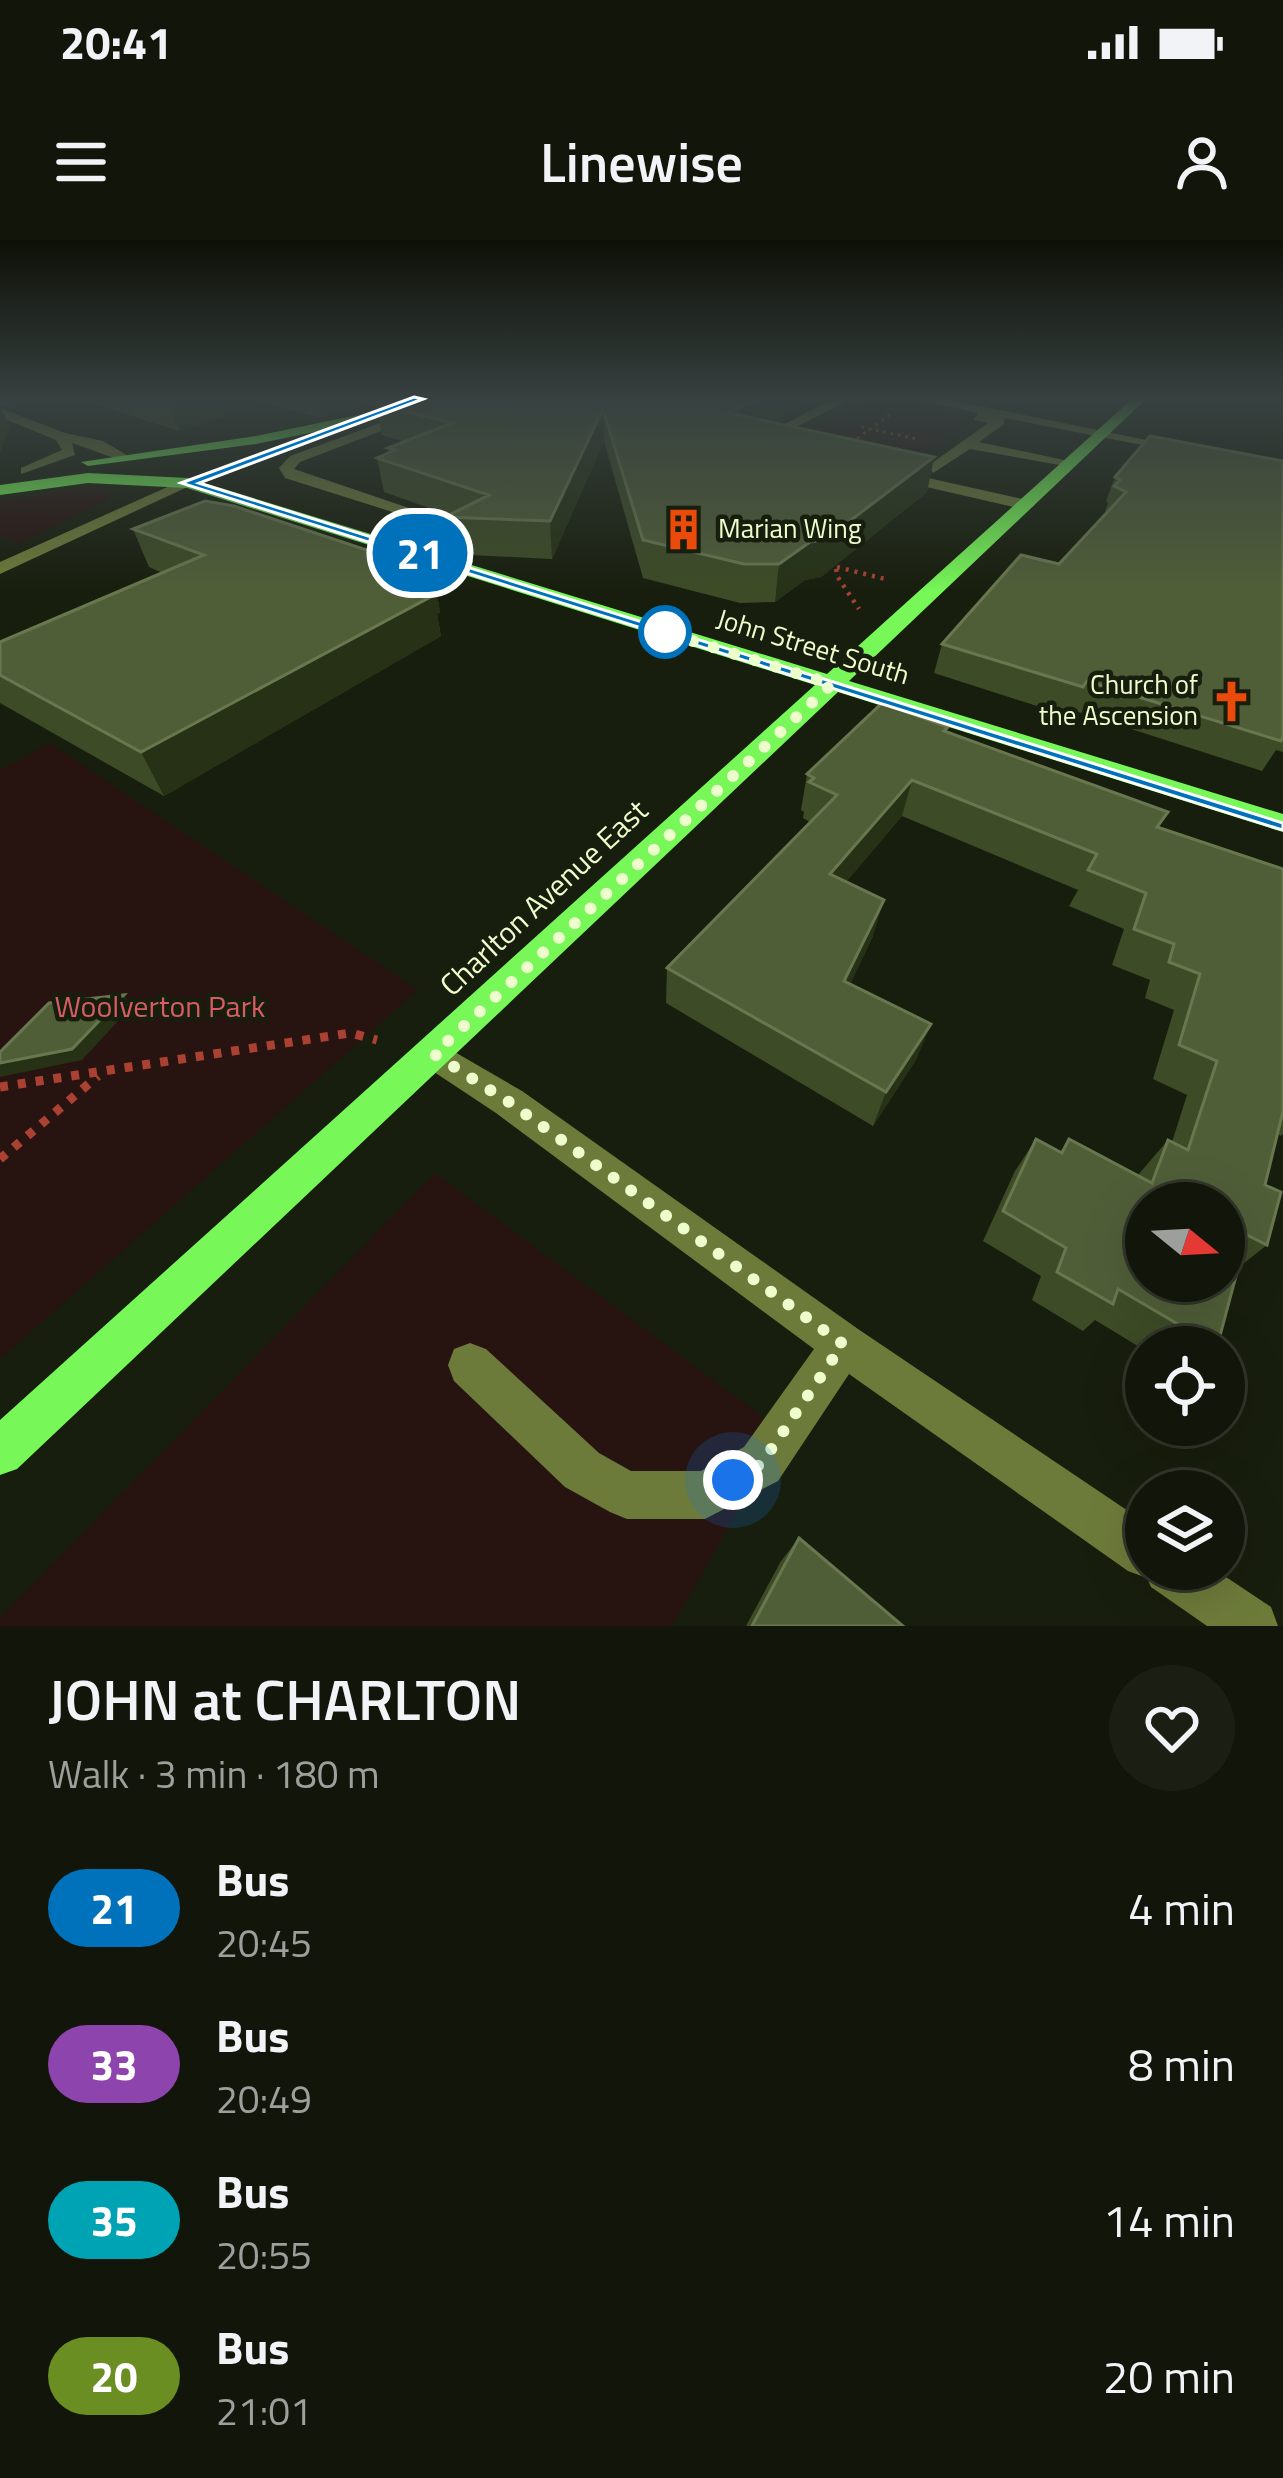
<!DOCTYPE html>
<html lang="en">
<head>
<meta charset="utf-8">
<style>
  :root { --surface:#12160a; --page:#1b1f13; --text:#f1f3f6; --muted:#9c9f9c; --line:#31352b }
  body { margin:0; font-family:"Titillium Web",sans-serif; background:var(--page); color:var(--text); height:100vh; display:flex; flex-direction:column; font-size:45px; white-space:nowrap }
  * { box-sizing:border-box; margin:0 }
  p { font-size:39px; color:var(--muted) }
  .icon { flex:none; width:66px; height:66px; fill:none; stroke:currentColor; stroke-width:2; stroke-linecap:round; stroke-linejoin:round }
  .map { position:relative; height:1386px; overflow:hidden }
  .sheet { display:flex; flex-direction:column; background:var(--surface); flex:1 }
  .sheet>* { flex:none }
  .badge { padding:0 24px; border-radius:39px; font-size:42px; line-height:78px }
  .needle { width:78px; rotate:108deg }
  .tools { position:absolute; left:1125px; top:942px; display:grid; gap:24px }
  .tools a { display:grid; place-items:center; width:120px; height:120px; border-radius:50%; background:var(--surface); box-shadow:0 12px 48px #0002,0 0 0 3px var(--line); font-size:60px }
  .you { position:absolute; width:60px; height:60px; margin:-30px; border:9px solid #fff; border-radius:50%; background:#1a73e8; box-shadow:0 0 0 18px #1a73e833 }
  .map>.badge { position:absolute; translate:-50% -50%; box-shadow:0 0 0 6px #fff }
  .round { display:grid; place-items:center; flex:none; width:126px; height:126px; border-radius:63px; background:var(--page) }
  .headline { display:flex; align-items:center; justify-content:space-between; height:204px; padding:0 48px }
  h1 { font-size:57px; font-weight:600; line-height:90px }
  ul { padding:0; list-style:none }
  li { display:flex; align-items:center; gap:36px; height:156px; padding:0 48px }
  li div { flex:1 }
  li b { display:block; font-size:45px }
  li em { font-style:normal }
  li .badge { min-width:132px; font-weight:700; text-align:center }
  .status { display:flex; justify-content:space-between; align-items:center; height:84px; padding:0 60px; background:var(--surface); direction:ltr }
  .status svg { height:33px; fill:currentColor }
  header { display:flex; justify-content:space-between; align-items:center; height:156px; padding:0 48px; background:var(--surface); font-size:54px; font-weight:600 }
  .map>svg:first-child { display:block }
  .green { fill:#271410 }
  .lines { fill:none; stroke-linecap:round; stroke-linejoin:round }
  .path-far2 { stroke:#aa4132; stroke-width:3; stroke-dasharray:3 4.5; stroke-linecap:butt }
  .path-far1 { stroke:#aa4132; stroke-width:4.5; stroke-dasharray:3 6; stroke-linecap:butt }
  .path { stroke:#aa4132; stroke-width:9; stroke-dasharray:8 10; stroke-linecap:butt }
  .minor { fill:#6d7b3a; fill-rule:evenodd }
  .major { fill:#77f858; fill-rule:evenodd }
  .wall { fill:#3d4b26 }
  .shaded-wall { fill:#263115 }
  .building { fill:#505e38; stroke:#69774f; stroke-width:3; fill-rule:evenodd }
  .line { fill:#0072bc; stroke:#fff; stroke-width:3 }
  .walk { stroke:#eefdcc; stroke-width:12; stroke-dasharray:0 21.6 }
  .stop-dot { fill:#fff; stroke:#0072bc; stroke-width:6 }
  .labels { text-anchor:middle; stroke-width:9; stroke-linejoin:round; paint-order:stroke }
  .far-poi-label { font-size:27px; fill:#eefdcc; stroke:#181e0d; text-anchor:start }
  .far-street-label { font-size:27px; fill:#eefdcc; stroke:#181e0d }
  .street-label { font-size:30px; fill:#eefdcc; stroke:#181e0d }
  .park-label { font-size:30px; fill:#d95c65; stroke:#181e0d }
</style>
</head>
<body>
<div class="status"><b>20:41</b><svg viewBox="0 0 49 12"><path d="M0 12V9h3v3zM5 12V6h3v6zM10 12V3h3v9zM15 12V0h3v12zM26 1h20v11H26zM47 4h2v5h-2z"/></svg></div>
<header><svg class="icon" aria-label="menu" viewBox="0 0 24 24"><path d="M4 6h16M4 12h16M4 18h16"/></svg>Linewise<svg class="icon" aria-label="person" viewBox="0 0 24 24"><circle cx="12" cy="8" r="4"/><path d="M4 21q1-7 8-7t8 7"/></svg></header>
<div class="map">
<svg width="1283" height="1386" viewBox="0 0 1283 1386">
  <rect width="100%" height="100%" fill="#181e0d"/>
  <!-- green -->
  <path class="green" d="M871 159 935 164 928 170 974 178 911 226 796 201Z
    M82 249H99L112 257 22 303 0 296V261Z
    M50 503 418 750 0 1119V530Z
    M435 933 783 1192 672 1386H0V1378Z"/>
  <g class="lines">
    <!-- path-far2 -->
    <path class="path-far2" d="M861 187 917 199
      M851 203 892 173"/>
    <!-- path-far1 -->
    <path class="path-far1" d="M835 320 837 336 859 369
      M837 327 885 339"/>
    <!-- path -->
    <path class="path" d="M0 847 350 793 377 800
      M0 919 98 836"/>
    <!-- minor -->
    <path class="minor" d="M446 159H465L300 222 294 229 462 286 416 314 401 310 440 287 285 238 279 228 290 216Z
      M834 159H851L773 199 777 209H767L757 198Z
      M918 159H946L1190 209 1183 213 1004 178V184L979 202 1078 223 1071 227 970 209 933 233 928 226 988 183 974 180 978 173Z
      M0 168 65 193 103 201 130 217 123 221 72 203 75 215 21 234V228L62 210 56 200 0 177Z
      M888 229 1027 260 1035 265 1027 270 883 237V231Z
      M183 240 196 243 0 334V322Z
      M434 800 522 851 858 1089 1146 1283V1329H1214L1271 1367 1278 1386H1207L1151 1347 1147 1338 1128 1331 849 1134 778 1241 705 1279H627L610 1272 565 1247 454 1141 448 1125 454 1109 470 1103 486 1109 599 1213 631 1231H701L744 1207 814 1109 496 873 422 824 417 814 422 804Z"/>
    <!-- major -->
    <path class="major" d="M1132 159H1146L849 441 1283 574V592L838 452 17 1229 0 1235V1180L815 445 187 248 88 243 0 255V245L88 233 188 238 827 434Z
      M372 172 377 179 256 204 88 226 81 222 256 196Z"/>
  </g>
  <!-- wall -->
  <path class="wall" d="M0 159H18L15 169 0 165Z
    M80 159H388L321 178 265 163 179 191Z
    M388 159H812L770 182 934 217 927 252 821 337 805 340 775 362 740 363 643 338 604 201 552 319 451 314 445 277 449 275 384 252 377 218 389 213 388 208 405 202 382 195 376 164Z
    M1283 221V512L1276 510 1262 531 1075 471 1071 477 934 433 942 404 1059 324 1107 273 1105 271 1108 263 1106 261 1115 237Z
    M133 289 433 332 440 372 437 374 441 396 164 556 0 463V402L163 333 149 327Z
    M948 487 947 492 1159 588 1283 629V894L1281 896 1277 894 1265 945 1267 1005 1239 1027 1217 1107H1146V1111L1095 1080 1083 1091 1032 1060 1041 1036 983 1001 1015 931 1036 899 1060 912 1069 899 1138 935 1168 900 1172 902 1187 855 1153 839 1174 770 1145 758 1150 740 1112 725 1124 689 1069 666 1078 650 902 576 846 642 873 696 850 744 917 818 873 886 666 763 667 728 810 582 803 578 804 572 801 570 807 534Z
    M799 1298 903 1386H746L781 1321Z"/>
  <!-- shaded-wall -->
  <path class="shaded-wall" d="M168 159H264L265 163 179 191Z
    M316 159H388L321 178Z
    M757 159H812L727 205 729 173Z
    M0 166 10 186 0 213Z
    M603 169 604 201 552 319 550 281Z
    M934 217 927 252 821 337 805 340 775 362 779 324Z
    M433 332 440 372 437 374 441 396 164 556 141 512 406 346Z
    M912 540 902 576 822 670 830 634Z
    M884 660 873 696 835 776 844 741Z
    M124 755 132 766 82 820 0 837V823Z
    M931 784 917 818 873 886 886 852Z"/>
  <!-- building -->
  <path class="building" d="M388 159H757L729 173 934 217 826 299 810 302 779 324H744L643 300 603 169 550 281 445 277 489 255 377 218 395 210 388 208 452 183 376 164Z
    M1150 196 1283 221V496L1281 501 1087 441 1083 447 942 404 1021 315 1059 324 1126 252 1114 246 1120 240 1115 237Z
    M205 261 234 266 433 332 406 346 434 355 141 512 0 435V402L204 315 133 289Z
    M882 463 948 487 944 491 1168 572 1157 587 1283 629V871L1265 945 1281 952 1267 1005 1247 995 1217 1107 1118 1049 1113 1064 1057 1032 1066 1008 1003 971 1036 899 1062 913 1069 899 1152 943 1168 900 1188 910 1217 821 1179 805 1200 734 1169 722 1174 704 1134 689 1146 653 1088 630 1097 614 912 540 830 634 884 660 844 741 931 784 886 852 667 728 837 555 809 542 814 538 807 534ZM1146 963H1224V1041H1146Z
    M124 755 72 809 0 823V812L49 763Z
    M799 1298 903 1386H752Z"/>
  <!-- sky -->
  <linearGradient id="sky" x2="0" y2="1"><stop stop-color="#0d1007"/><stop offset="0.45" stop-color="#374140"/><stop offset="1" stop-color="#374140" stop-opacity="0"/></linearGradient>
  <rect width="1283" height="353" fill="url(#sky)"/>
  <!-- line -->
  <path class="line" d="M414 157 423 159 199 243 1283 583V590L1276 588 181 243Z"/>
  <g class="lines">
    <!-- walk -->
    <path class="walk" d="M665 392 648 387 832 444 434 814 509 862 843 1104 761 1224 733 1240"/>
  </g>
  <!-- icons -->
  <defs>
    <symbol id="building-bare" viewBox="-9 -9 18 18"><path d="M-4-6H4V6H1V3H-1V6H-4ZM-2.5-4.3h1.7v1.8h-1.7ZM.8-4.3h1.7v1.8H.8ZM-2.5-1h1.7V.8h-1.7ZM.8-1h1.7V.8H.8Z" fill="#ea4a0a" stroke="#181e0d" stroke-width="2.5" paint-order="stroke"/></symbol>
    <symbol id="church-bare" viewBox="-9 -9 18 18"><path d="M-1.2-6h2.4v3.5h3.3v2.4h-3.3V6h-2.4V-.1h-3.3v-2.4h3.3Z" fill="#ea4a0a" stroke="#181e0d" stroke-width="2.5" paint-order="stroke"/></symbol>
  </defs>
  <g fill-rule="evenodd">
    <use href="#building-bare" x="654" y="260" width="59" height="59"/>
    <use href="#church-bare" x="1202" y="432" width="59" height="59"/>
  </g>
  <!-- markers -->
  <circle class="stop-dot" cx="665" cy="392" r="24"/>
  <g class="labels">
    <!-- far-poi labels -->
    <g class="far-poi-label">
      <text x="718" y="298">Marian Wing</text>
      <text x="1198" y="454" text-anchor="end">Church of<tspan x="1198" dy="31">the Ascension</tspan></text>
    </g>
    <!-- far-street labels -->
    <g class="far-street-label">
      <text transform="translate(813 407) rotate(17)" y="9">John Street South</text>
    </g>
    <!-- street labels -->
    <g class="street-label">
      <text transform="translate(544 658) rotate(-43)" y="10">Charlton Avenue East</text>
    </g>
    <!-- park labels -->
    <g class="park-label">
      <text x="160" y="777">Woolverton Park</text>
    </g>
  </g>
</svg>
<div class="tools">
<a><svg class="needle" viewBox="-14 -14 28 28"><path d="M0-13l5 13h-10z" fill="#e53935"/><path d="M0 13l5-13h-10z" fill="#9c9f9c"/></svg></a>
<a><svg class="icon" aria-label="locate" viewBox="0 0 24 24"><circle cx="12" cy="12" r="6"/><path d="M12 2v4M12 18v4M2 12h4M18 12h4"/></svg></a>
<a><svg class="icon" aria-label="layers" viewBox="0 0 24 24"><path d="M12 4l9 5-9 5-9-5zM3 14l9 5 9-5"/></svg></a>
</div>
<div class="you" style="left:733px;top:1240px"></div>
<b class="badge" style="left:420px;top:313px;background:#0072bc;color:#fff">21</b>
</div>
<section class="sheet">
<div class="headline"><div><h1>JOHN at CHARLTON</h1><p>Walk · 3 min · 180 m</p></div><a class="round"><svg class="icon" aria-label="heart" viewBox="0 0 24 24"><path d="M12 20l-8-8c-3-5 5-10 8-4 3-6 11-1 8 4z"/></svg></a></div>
<ul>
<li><span class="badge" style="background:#0072bc;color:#fff">21</span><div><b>Bus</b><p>20:45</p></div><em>4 min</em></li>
<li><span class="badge" style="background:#8e44ad;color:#fff">33</span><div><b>Bus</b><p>20:49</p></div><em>8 min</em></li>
<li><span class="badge" style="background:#00a3b4;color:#fff">35</span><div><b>Bus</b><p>20:55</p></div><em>14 min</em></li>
<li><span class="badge" style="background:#6b8e23;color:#fff">20</span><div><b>Bus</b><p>21:01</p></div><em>20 min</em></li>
</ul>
</section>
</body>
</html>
